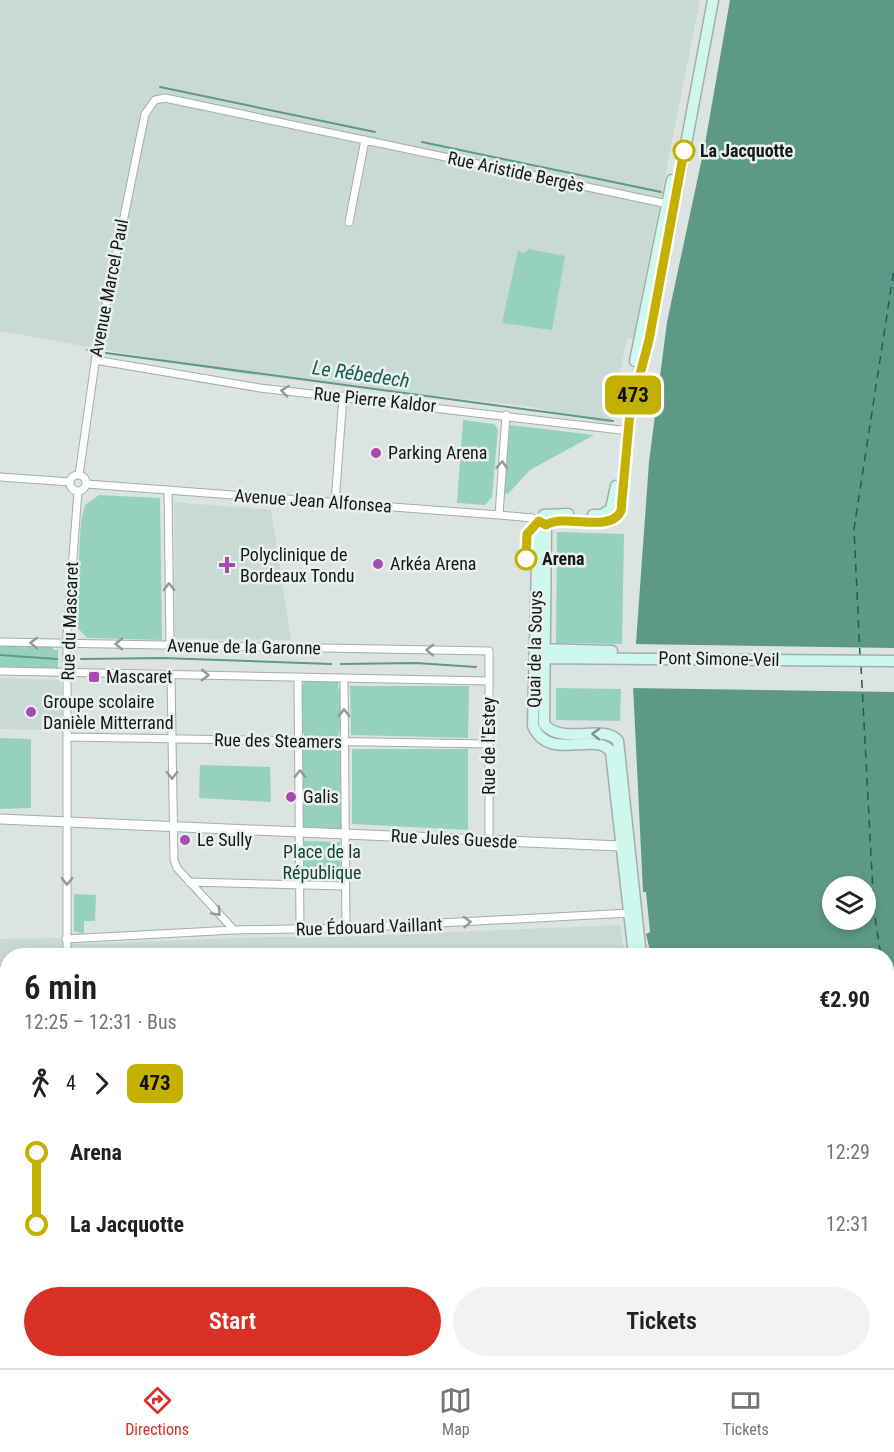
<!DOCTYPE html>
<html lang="en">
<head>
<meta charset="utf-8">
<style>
  :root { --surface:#fff; --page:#f2f2f2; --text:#202124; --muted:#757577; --line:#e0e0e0; --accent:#d93025 }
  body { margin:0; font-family:"Roboto Condensed",sans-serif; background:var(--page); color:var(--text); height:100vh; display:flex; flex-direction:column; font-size:22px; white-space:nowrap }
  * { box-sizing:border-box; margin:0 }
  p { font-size:20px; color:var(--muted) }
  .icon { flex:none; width:33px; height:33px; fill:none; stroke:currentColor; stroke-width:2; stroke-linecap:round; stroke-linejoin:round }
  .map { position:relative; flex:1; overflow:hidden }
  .panel { position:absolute; left:0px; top:948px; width:894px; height:420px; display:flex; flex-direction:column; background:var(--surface); border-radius:24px 24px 0 0; box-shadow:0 3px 9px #0003 }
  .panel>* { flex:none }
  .badge { padding:0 12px; border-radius:9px; font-size:21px; line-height:39px }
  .tools { position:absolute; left:822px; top:876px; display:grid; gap:12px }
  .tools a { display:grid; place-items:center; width:54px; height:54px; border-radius:50%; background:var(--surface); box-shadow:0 3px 9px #0003; font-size:30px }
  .map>.badge { position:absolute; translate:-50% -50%; box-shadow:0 0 0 3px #fff }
  .legs { display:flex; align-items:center; gap:9px; height:66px; padding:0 24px; font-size:20px }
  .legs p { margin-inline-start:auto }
  .headline { display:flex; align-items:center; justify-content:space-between; height:102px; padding:0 24px }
  h1 { font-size:33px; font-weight:600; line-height:45px }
  .button { display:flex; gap:12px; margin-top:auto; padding:12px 24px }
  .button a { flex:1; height:69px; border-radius:36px; background:var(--accent); color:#fff; font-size:24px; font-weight:600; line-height:69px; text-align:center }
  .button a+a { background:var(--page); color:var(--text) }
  ul { padding:0 24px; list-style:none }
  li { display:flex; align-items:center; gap:21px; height:72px; font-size:22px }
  li i { display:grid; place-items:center; width:9px; height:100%; margin:0 8px; background:currentColor }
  li i::after { content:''; width:15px; height:15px; margin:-8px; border:4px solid; border-radius:50%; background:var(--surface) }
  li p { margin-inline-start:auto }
  li:first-child i { background:linear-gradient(#0000 50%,currentColor 0) }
  li:last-child i { background:linear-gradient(currentColor 50%,#0000 0) }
  .tabs { display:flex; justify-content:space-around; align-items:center; height:84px; border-top:2px solid var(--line); background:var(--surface); font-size:16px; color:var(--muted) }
  .tabs a { display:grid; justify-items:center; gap:3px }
  .tabs .selected { color:var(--accent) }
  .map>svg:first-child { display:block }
  .built { fill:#c9d9d3 }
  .green { fill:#96d1bf }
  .water { fill:#5e9987; fill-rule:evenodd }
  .pier { fill:#dce4e1 }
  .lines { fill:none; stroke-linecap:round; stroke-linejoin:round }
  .stream { stroke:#5e9987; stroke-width:2 }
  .ferry { stroke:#156250; stroke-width:1.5; stroke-dasharray:8 6; stroke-linecap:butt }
  .minor-casing { stroke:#a5adaa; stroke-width:9 }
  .tertiary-casing { stroke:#a5adaa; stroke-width:11 }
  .secondary-casing { stroke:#a5adaa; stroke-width:13 }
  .minor { stroke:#fff; stroke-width:7 }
  .tertiary { stroke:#fff; stroke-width:9 }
  .secondary { stroke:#cef8ee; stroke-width:10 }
  .oneway { stroke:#969797 }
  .oneway2 { stroke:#7b938d }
  .line-1-casing { stroke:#fff; stroke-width:14 }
  .line-1 { stroke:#c4b000; stroke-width:9 }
  .stop-1-dot { fill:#fff; stroke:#c4b000; stroke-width:3 }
  .poi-dot { fill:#a84ab4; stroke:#e9f1ee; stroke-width:2 }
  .labels { text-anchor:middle; stroke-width:5; stroke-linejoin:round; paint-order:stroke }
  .stop-label { font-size:18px; font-weight:bold; fill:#151817; stroke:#e9f1ee; text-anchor:start }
  .street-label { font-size:18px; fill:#151817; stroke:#e9f1ee }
  .poi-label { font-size:18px; fill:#151817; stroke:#e9f1ee; text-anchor:start }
  .park-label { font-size:18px; fill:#114538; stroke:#e9f1ee }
  .water-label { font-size:20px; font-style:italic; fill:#156250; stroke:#e9f1ee }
</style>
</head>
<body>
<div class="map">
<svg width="894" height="1368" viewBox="0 0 894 1368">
  <rect width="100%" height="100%" fill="#dce4e1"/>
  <!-- built -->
  <path class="built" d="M0 0H700L633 338H627L610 424 526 406 235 373 0 331Z
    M174 502 271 510 291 640 175 638Z
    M0 678 61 680 62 730 0 729Z
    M620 925 625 955 8 956 7 1100 0 1099V939L61 938 74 944 266 937H342Z
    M428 1360H713L715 1368H404Z"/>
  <!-- green -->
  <path class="green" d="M529 249 565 256 552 330 502 323 518 250 523 253Z
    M463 420 494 424 498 429 492 497 485 505 457 503Z
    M510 425 594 435 530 470 508 494 504 493Z
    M99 495 160 498 162 640 87 638 75 625 81 521 85 505Z
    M557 532 624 534 622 644 556 643Z
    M0 645H53V650H58V670L0 669Z
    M304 679 338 681V689L342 688 343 731H339V739L304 738V733H301L300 686 303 685Z
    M350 686H469L468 738 351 735Z
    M556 688 621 689 620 721 556 720Z
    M0 738 31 739V808L0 809Z
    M305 744 342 746 343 830 303 829 301 748Z
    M352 749H468V830L352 824Z
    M200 765 270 767 271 802 199 798Z
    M304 841 340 842 341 883 304 882Z
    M74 894 96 895 95 921H84V934L74 931Z
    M0 1107H7V1168H0Z"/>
  <!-- water -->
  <path class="water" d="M730 0H894V1368H743L741 1361 886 1360V956L651 955 646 934 650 932 646 892H643L633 685 649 462 667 322 705 144ZM832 886H866V920H832Z"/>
  <!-- pier -->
  <path class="pier" d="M632 644 894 648V692L630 688Z"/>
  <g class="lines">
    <!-- stream -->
    <path class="stream" d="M160 87 375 132
      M422 142 661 192
      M87 350H89
      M106 353 613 421
      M0 655 57 659
      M81 659 162 658 331 664
      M341 664 416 663 476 667"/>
    <!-- ferry -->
    <path class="ferry" d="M860 656 854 529 894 269
      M861 666 874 911 881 956
      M886 985 894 1029"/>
    <defs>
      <path id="minor" d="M349 222 365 140
        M95 360 260 388 621 430
        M70 483a8 8 0 1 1 16 0a8 8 0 1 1-16 0Z
        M79 475 97 349 145 114 155 100 165 98 668 204
        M0 477 70 482
        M87 484 499 515 532 518 544 523
        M168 490 170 645
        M335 503 343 396
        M499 515 506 415
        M0 642 489 651V841
        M0 671 488 681
        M171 675 174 860 177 868 234 930 346 928 630 913
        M298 677 300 930
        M344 678 346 928
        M68 737 489 744
        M189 882 345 886
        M66 939 234 930
        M67 956V635L78 491
        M573 956 611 953V956
        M0 970 8 969
        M0 1228 8 1232
        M0 1319 8 1308
        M124 1360 133 1368
        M266 1368 274 1360
        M420 1368 444 1360"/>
      <path id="tertiary" d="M0 819 620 846
        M0 1191 8 1196
        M234 1360 241 1368"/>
      <path id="secondary" d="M635 361 672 180
        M568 514 544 515 538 525 533 726C549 763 596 730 611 752L634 956
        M593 515H602L611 509 616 486
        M537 649 612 651
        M537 658 894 661
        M641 956 618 741C605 723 562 746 544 724L546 525C565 513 610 534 621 511L630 412 649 341 713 0
        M723 1360 725 1368
        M731 1360 733 1368"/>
    </defs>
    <!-- minor casing -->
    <use href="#minor" class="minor-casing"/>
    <!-- tertiary casing -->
    <use href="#tertiary" class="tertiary-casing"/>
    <!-- secondary casing -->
    <use href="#secondary" class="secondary-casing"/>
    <!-- minor -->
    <use href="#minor" class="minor"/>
    <!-- tertiary -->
    <use href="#tertiary" class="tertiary"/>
    <!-- secondary -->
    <use href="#secondary" class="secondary"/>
  </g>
  <!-- one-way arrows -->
  <defs><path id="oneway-chevron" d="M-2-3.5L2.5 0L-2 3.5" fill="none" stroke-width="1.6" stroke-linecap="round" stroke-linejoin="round" transform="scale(1.5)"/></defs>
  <g class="oneway">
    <use href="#oneway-chevron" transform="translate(285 391) rotate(-174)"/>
    <use href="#oneway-chevron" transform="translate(502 465) rotate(-86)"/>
    <use href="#oneway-chevron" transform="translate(169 587) rotate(-91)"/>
    <use href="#oneway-chevron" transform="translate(34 643) rotate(-179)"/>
    <use href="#oneway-chevron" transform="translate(119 644) rotate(-179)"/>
    <use href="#oneway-chevron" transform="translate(430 650) rotate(-179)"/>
    <use href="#oneway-chevron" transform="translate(205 675) rotate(1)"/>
    <use href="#oneway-chevron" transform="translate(344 713) rotate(-91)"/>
    <use href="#oneway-chevron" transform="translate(300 774) rotate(-91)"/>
    <use href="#oneway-chevron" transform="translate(172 775) rotate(90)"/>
    <use href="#oneway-chevron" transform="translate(67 881) rotate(91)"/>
    <use href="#oneway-chevron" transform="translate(217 912) rotate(47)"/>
    <use href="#oneway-chevron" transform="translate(467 922) rotate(-3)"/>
  </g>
  <use class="oneway2" href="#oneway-chevron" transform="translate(596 734) rotate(-179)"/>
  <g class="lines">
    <defs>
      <path id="line-1" d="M526 559 527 534 539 521 546 525C565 513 610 534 621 511L630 412 649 340 684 151"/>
    </defs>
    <!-- line-1 casing -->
    <use href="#line-1" class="line-1-casing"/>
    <!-- line-1 -->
    <use href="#line-1" class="line-1"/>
  </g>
  <!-- markers -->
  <g class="stop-1-dot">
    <circle cx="684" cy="151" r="10"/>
    <circle cx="526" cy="559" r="10"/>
  </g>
  <g class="poi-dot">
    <circle cx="376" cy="453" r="6"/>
    <circle cx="378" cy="564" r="6"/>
    <path d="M224 556h6v6h6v6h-6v6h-6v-6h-6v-6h6z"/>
    <rect x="88" y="671" width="12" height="12" rx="3"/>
    <circle cx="31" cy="712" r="6"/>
    <circle cx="291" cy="797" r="6"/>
    <circle cx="185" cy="840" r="6"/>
  </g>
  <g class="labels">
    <!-- stop labels -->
    <g class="stop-label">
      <text x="700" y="157">La Jacquotte</text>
      <text x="542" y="565">Arena</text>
    </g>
    <!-- street labels -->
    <g class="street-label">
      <text transform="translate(516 172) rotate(12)" y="6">Rue Aristide Bergès</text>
      <text transform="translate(109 288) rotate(-79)" y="6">Avenue Marcel Paul</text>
      <text transform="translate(375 400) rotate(6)" y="6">Rue Pierre Kaldor</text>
      <text transform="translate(313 501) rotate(4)" y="6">Avenue Jean Alfonsea</text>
      <text transform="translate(70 621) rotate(-88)" y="6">Rue du Mascaret</text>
      <text transform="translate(244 647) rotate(1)" y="6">Avenue de la Garonne</text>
      <text transform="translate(535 649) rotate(-89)" y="6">Quai de la Souys</text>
      <text transform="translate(719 659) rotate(1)" y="6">Pont Simone-Veil</text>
      <text transform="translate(278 741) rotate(1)" y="6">Rue des Steamers</text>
      <text transform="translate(489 746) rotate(-90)" y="6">Rue de l'Estey</text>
      <text transform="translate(454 839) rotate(3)" y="6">Rue Jules Guesde</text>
      <text transform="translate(369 927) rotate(-2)" y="6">Rue Édouard Vaillant</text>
    </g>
    <!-- poi labels -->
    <g class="poi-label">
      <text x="388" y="459">Parking Arena</text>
      <text x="240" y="561">Polyclinique de<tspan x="240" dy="21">Bordeaux Tondu</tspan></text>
      <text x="390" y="570">Arkéa Arena</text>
      <text x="106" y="683">Mascaret</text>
      <text x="43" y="708">Groupe scolaire<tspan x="43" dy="21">Danièle Mitterrand</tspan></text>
      <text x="303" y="803">Galis</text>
      <text x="197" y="846">Le Sully</text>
    </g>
    <!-- park labels -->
    <g class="park-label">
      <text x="322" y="858">Place de la<tspan x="322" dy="21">République</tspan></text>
    </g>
    <!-- water labels -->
    <g class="water-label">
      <text transform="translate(361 374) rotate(8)" y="7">Le Rébedech</text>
    </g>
  </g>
</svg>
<div class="tools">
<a><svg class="icon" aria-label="layers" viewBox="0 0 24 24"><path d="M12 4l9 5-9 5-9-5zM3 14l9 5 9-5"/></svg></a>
</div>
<b class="badge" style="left:633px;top:395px;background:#c4b000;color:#111">473</b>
<section class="panel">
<div class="headline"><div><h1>6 min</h1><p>12:25 – 12:31 · Bus</p></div><b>€2.90</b></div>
<div class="legs"><svg class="icon" aria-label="walk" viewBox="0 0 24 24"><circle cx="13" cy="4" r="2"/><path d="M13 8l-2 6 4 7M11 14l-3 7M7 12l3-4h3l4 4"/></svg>4<svg class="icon" aria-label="forward" viewBox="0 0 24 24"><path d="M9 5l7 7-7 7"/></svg><b class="badge" style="background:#c4b000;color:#111">473</b></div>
<ul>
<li><i style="color:#c4b000"></i><b>Arena</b><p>12:29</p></li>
<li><i style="color:#c4b000"></i><b>La Jacquotte</b><p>12:31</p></li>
</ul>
<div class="button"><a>Start</a><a>Tickets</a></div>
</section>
</div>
<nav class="tabs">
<a class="selected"><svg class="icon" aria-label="directions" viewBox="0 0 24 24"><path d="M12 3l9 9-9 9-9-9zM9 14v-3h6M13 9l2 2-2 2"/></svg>Directions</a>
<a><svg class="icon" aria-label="map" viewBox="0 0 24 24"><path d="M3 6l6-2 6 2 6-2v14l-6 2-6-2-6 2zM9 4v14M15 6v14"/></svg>Map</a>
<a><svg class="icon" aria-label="tickets" viewBox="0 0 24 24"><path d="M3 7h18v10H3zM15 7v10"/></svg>Tickets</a>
</nav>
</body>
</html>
